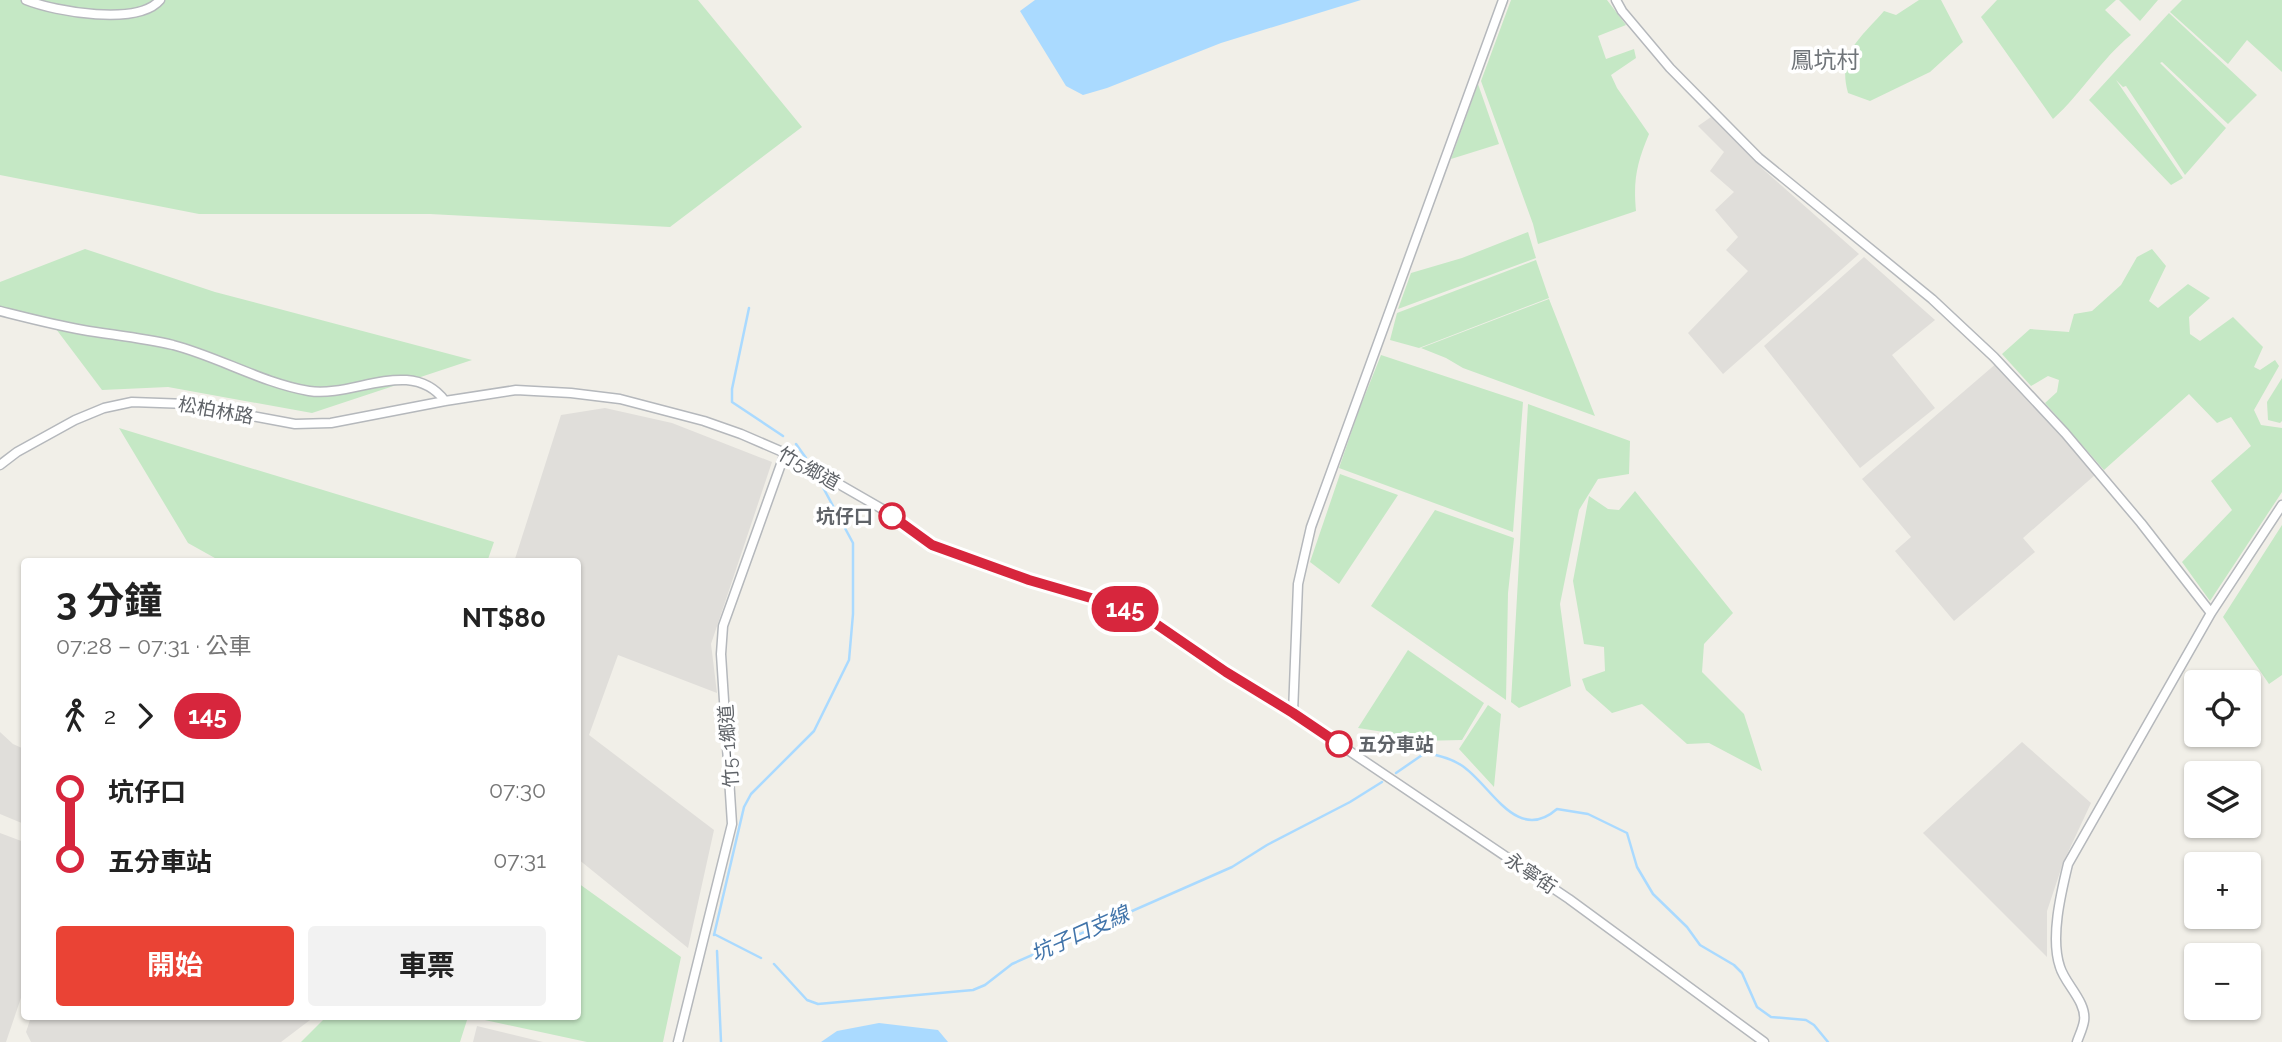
<!DOCTYPE html>
<html lang="zh-TW">
<head>
<meta charset="utf-8">
<style>
  :root { --surface:#fff; --page:#f2f2f2; --text:#222; --muted:#767676; --accent:#ea4335 }
  body { margin:0; font-family:Raleway,"Noto Sans TC",sans-serif; background:var(--page); color:var(--text); height:100vh; display:flex; flex-direction:column; font-size:26px; white-space:nowrap }
  * { box-sizing:border-box; margin:0 }
  p { font-size:23px; color:var(--muted) }
  .icon { flex:none; width:38px; height:38px; fill:none; stroke:currentColor; stroke-width:2; stroke-linecap:round; stroke-linejoin:round }
  .map { position:relative; flex:1; overflow:hidden }
  .details { position:absolute; left:21px; top:558px; width:560px; height:462px; display:flex; flex-direction:column; background:var(--surface); border-radius:7px; box-shadow:0 2px 5px #0004 }
  .details>* { flex:none }
  .badge { padding:0 14px; border-radius:23px; font-size:24px; line-height:46px }
  .buttons { position:absolute; left:2184px; top:670px; display:grid; gap:14px }
  .buttons a { display:grid; place-items:center; width:77px; height:77px; border-radius:7px; background:var(--surface); box-shadow:0 2px 5px #0004; font-size:35px }
  .map>.badge { position:absolute; translate:-50% -50%; box-shadow:0 0 0 4px #fff }
  .legs { display:flex; align-items:center; gap:10px; height:77px; padding:0 35px; font-size:23px }
  .legs p { margin-inline-start:auto }
  .overview { display:flex; align-items:center; justify-content:space-between; height:119px; padding:0 35px }
  h1 { font-size:38px; font-weight:700; line-height:52px }
  .primary-button { display:flex; gap:14px; margin-top:auto; padding:14px 35px }
  .primary-button a { flex:1; height:80px; border-radius:7px; background:var(--accent); color:#fff; font-size:28px; font-weight:700; line-height:80px; text-align:center }
  .primary-button a+a { background:var(--page); color:var(--text) }
  ul { padding:0 35px; list-style:none }
  li { display:flex; align-items:center; gap:24px; height:70px; font-size:26px }
  li i { display:grid; place-items:center; width:10px; height:100%; margin:0 9px; background:currentColor }
  li i::after { content:''; width:18px; height:18px; margin:-9px; border:5px solid; border-radius:50%; background:var(--surface) }
  li p { margin-inline-start:auto }
  li:first-child i { background:linear-gradient(#0000 50%,currentColor 0) }
  li:last-child i { background:linear-gradient(currentColor 50%,#0000 0) }
  .map>svg:first-child { display:block }
  .industrial { fill:#e0deda }
  .green { fill:#c5e8c5 }
  .water { fill:#aadaff }
  .lines { fill:none; stroke-linecap:round; stroke-linejoin:round }
  .stream { stroke:#aadaff; stroke-width:2.5 }
  .minor-casing { stroke:#b5b8bc; stroke-width:11 }
  .minor { stroke:#fff; stroke-width:8 }
  .line-1-casing { stroke:#fff; stroke-width:16 }
  .line-1 { stroke:#d7263d; stroke-width:10 }
  .stop-1-dot { fill:#fff; stroke:#d7263d; stroke-width:3.5 }
  .labels { text-anchor:middle; stroke-width:7; stroke-linejoin:round; paint-order:stroke }
  .street-label { font-size:19px; fill:#5f6368; stroke:#fff }
  .stop-label { font-size:19px; font-weight:bold; fill:#5f6368; stroke:#fff; text-anchor:end }
  .water-label { font-size:21px; font-style:italic; fill:#4174aa; stroke:#fff }
  .quarter-label { font-size:23px; fill:#70757a; stroke:#fff }
</style>
</head>
<body>
<div class="map">
<svg width="2282" height="1042" viewBox="0 0 2282 1042">
  <rect width="100%" height="100%" fill="#f1efe8"/>
  <!-- industrial -->
  <path class="industrial" d="M1711 117 1765 171 1859 254 1723 374 1688 333 1748 271 1726 250 1738 237 1715 210 1734 192 1710 171 1724 152 1698 126Z
    M1864 257 1935 320 1892 355 1935 408 1860 468 1764 346Z
    M1998 362 2095 475 2023 538 2035 552 1954 621 1895 551 1911 537 1862 479Z
    M605 408 672 423 772 462 711 644 717 693 618 655 589 735 714 830 688 948 578 859V562H514L561 415Z
    M0 732 13 744 24 749V824L0 814Z
    M2022 742 2091 803 2063 863 2047 911V957L1923 833Z
    M0 833 24 842V989L6 1042H0Z
    M31 1017H314L281 1042H31L26 1032Z
    M477 1026 543 1042H473Z"/>
  <!-- green -->
  <path class="green" d="M0 0H698L802 127 670 227 430 214H199L0 175Z
    M1511 0H1607L1626 25 1598 36 1606 59 1634 49 1636 58 1611 75 1617 88 1649 134C1637 163 1633 179 1636 211L1538 244 1533 224 1481 81Z
    M1919 0H1941L1963 42 1930 72 1870 101 1848 93C1837 53 1860 39 1884 11L1896 15Z
    M1997 0H2116L2105 10 2131 35C2101 59 2082 93 2053 119L1981 17Z
    M2119 0H2158L2140 21Z
    M2182 0H2282V72L2247 40 2228 64 2170 12Z
    M2169 13 2257 95 2228 124 2162 62 2160 63 2226 128 2185 175 2126 86 2123 87 2116 80 2183 178 2171 185 2089 100Z
    M1478 84 1499 144 1451 159Z
    M1528 232 1536 258 1398 309 1411 273 1462 258Z
    M85 249 215 292 472 360 312 413 168 387 102 390 50 321 0 308V282Z
    M2152 249 2166 266 2149 301 2158 308 2188 284 2210 298 2189 317 2190 334 2200 341 2233 317 2263 347 2254 367 2260 370 2275 360 2279 366 2254 410 2261 425 2282 428V492L2210 601 2182 562 2232 510 2211 481 2251 446 2231 417 2217 423 2189 394 2104 470 2045 403 2057 392 2059 380 2048 376 2031 386 2002 354 2030 329 2069 332 2074 314 2092 311 2121 285 2137 257Z
    M1536 260 1549 298 1419 348 1390 340 1397 313Z
    M1549 299 1595 416 1463 368 1446 358 1421 348Z
    M1381 355 1523 402 1513 532 1339 468 1359 410Z
    M2282 378V421L2280 423 2268 420 2267 402Z
    M1528 404 1630 441 1629 474 1598 479 1579 510 1560 604 1571 686 1519 708 1511 702Z
    M119 428 494 542 487 562H222L188 543Z
    M1340 474 1398 495 1339 584 1310 562Z
    M1635 491 1733 613 1704 644 1702 672 1744 714 1762 771 1709 743 1687 744 1642 704 1612 713 1586 690 1582 679 1605 671 1604 647 1584 644 1573 581 1589 496 1608 509 1619 510Z
    M1435 510 1514 538 1508 593 1506 700 1371 606Z
    M2282 525V675L2269 684 2223 617Z
    M1408 650 1484 703 1462 740 1419 741 1403 735 1358 728Z
    M1488 705 1501 714 1494 787 1459 749Z
    M578 883 681 957 663 1042H587L471 1017H578Z
    M326 1017H468L460 1042H301Z"/>
  <!-- water -->
  <path class="water" d="M1035 0H1361L1221 43 1107 88 1083 95 1066 86 1020 11Z
    M879 1023 938 1030 948 1042H821L837 1031Z"/>
  <g class="lines">
    <!-- stream -->
    <path class="stream" d="M749 308 732 389V402L783 436
      M796 444 806 458
      M1396 773 1425 753C1438 755 1450 758 1461 765 1490 783 1516 845 1557 809L1588 814 1627 833 1637 867 1653 894 1687 927 1700 945 1734 965 1742 973 1757 1007 1771 1017 1806 1020 1814 1025 1828 1042
      M714 934 761 958
      M714 935 744 807 751 794 814 731 849 660 853 614V543L819 480
      M717 951 721 1042
      M774 964 807 1000 818 1004 973 990 985 985 1012 964 1232 867 1267 845 1350 802 1382 782"/>
    <defs>
      <path id="minor" d="M26 0C56 12 138 26 160 0
        M1616 0 1622 11 1670 68 1759 158 1932 299 1994 357 2065 433 2141 523 2211 613
        M0 311C28 318 55 325 83 330 113 335 143 338 173 345 219 357 262 383 309 391 354 398 411 356 445 401
        M0 465 17 452 75 420 104 408 132 402 188 404 295 424 331 423 445 401 516 390 571 393 620 399 704 421 741 434 785 453 884 510 932 545 1029 580 1116 605 1143 615 1226 672 1293 713 1569 899 1764 1042
        M1293 713 1298 584 1311 527 1503 0
        M678 1042 732 824 721 654 723 626 785 453
        M2077 1042C2079 1036 2083 1028 2084 1021 2087 1002 2065 984 2060 967 2050 938 2061 893 2068 864L2211 613 2282 505"/>
    </defs>
    <!-- minor casing -->
    <use href="#minor" class="minor-casing"/>
    <!-- minor -->
    <use href="#minor" class="minor"/>
  </g>
  <g class="lines">
    <defs>
      <path id="line-1" d="M892 516 932 545 1029 580 1115 605 1143 615 1226 672 1293 713 1339 744"/>
    </defs>
    <!-- line-1 casing -->
    <use href="#line-1" class="line-1-casing"/>
    <!-- line-1 -->
    <use href="#line-1" class="line-1"/>
  </g>
  <!-- markers -->
  <g class="stop-1-dot">
    <circle cx="892" cy="516" r="12"/>
    <circle cx="1339" cy="744" r="12"/>
  </g>
  <g class="labels">
    <!-- street labels -->
    <g class="street-label">
      <text transform="translate(216 410) rotate(10)" y="7">松柏林路</text>
      <text transform="translate(809 468) rotate(29)" y="7">竹5鄉道</text>
      <text transform="translate(728 746) rotate(-94)" y="7">竹5-1鄉道</text>
      <text transform="translate(1531 873) rotate(34)" y="7">永寧街</text>
    </g>
    <!-- stop labels -->
    <g class="stop-label">
      <text x="873" y="523">坑仔口</text>
      <text x="1358" y="751" text-anchor="start">五分車站</text>
    </g>
    <!-- water labels -->
    <g class="water-label">
      <text transform="translate(1080 934) rotate(-24)" y="7">坑子口支線</text>
    </g>
    <!-- quarter labels -->
    <g class="quarter-label">
      <text x="1825" y="68">鳳坑村</text>
    </g>
  </g>
</svg>
<div class="buttons">
<a><svg class="icon" aria-label="locate" viewBox="0 0 24 24"><circle cx="12" cy="12" r="6"/><path d="M12 2v4M12 18v4M2 12h4M18 12h4"/></svg></a>
<a><svg class="icon" aria-label="layers" viewBox="0 0 24 24"><path d="M12 4l9 5-9 5-9-5zM3 14l9 5 9-5"/></svg></a>
<a>+</a>
<a>−</a>
</div>
<b class="badge" style="left:1125px;top:609px;background:#d7263d;color:#fff">145</b>
<section class="details">
<div class="overview"><div><h1>3 分鐘</h1><p>07:28 – 07:31 · 公車</p></div><b>NT$80</b></div>
<div class="legs"><svg class="icon" aria-label="walk" viewBox="0 0 24 24"><circle cx="13" cy="4" r="2"/><path d="M13 8l-2 6 4 7M11 14l-3 7M7 12l3-4h3l4 4"/></svg>2<svg class="icon" aria-label="forward" viewBox="0 0 24 24"><path d="M9 5l7 7-7 7"/></svg><b class="badge" style="background:#d7263d;color:#fff">145</b></div>
<ul>
<li><i style="color:#d7263d"></i><b>坑仔口</b><p>07:30</p></li>
<li><i style="color:#d7263d"></i><b>五分車站</b><p>07:31</p></li>
</ul>
<div class="primary-button"><a>開始</a><a>車票</a></div>
</section>
</div>
</body>
</html>
